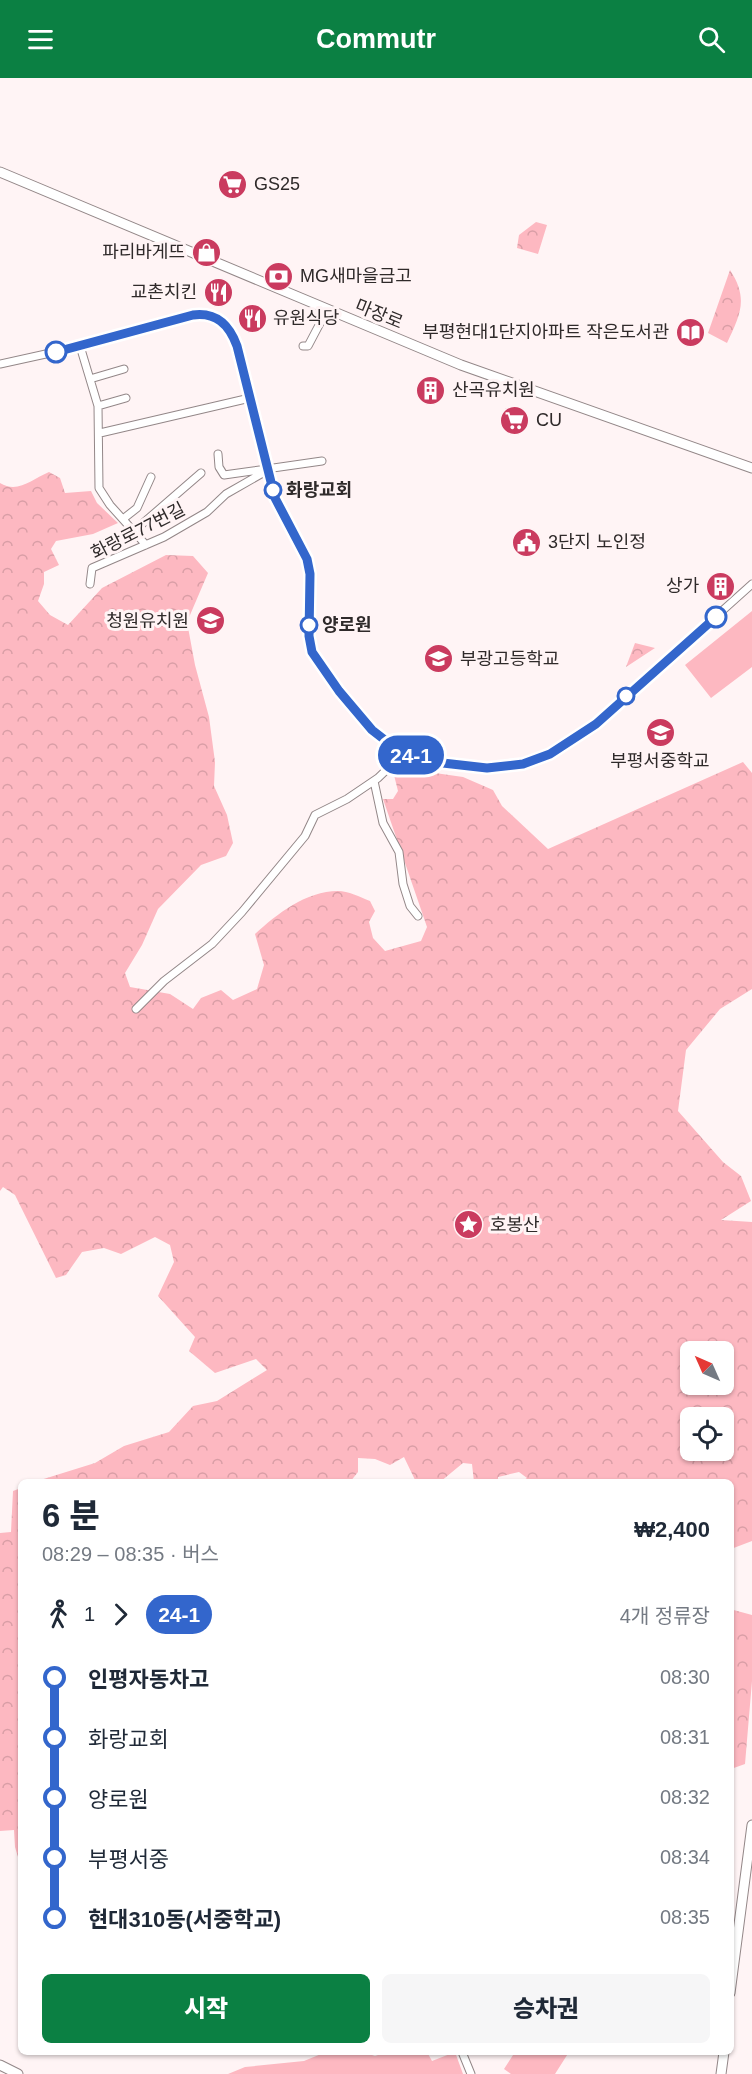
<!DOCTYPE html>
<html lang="ko">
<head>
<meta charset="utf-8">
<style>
  :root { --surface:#fff; --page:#f6f6f7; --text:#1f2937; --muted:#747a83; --accent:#0b8043 }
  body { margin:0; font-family:Arial,"Noto Sans KR",sans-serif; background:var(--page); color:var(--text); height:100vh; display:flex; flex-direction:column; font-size:22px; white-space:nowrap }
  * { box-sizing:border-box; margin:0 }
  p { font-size:20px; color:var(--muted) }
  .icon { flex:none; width:33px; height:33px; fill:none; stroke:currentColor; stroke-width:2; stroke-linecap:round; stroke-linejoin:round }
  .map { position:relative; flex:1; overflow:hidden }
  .details { position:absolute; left:18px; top:1401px; width:716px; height:576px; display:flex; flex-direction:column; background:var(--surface); border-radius:9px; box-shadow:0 2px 4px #0004 }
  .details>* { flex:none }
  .badge { padding:0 12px; border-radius:20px; font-size:21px; line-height:39px }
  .needle { width:39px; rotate:315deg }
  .tools { position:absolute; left:680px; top:1263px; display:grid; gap:12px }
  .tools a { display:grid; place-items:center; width:54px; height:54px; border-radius:9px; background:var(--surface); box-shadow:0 2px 4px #0004; font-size:30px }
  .map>.badge { position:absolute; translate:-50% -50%; box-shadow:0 0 0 3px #fff }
  .legs { display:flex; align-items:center; gap:9px; height:66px; padding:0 24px; font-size:20px }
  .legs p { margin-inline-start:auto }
  .overview { display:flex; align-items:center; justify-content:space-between; height:102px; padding:0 24px }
  h1 { font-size:33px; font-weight:800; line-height:45px }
  .button { display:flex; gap:12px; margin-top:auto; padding:12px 24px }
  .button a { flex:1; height:69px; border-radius:9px; background:var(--accent); color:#fff; font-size:24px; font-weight:800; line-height:69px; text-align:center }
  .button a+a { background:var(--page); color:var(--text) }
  ul { padding:0 24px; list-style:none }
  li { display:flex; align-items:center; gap:21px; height:60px; font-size:22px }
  li i { display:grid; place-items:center; width:9px; height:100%; margin:0 8px; background:currentColor }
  li i::after { content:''; width:15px; height:15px; margin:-8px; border:4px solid; border-radius:50%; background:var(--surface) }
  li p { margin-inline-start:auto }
  li:first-child i { background:linear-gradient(#0000 50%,currentColor 0) }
  li:last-child i { background:linear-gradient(currentColor 50%,#0000 0) }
  header { display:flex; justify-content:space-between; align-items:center; height:78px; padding:0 24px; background:var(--accent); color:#fff; font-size:27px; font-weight:800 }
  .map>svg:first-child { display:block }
  .grass { fill:#fdb8c1 }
  .forest { fill:url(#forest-crowns); fill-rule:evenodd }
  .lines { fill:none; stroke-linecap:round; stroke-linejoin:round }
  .street-casing { stroke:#938788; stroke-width:9 }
  .secondary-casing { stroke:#938788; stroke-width:11 }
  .street { stroke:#fff; stroke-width:7 }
  .secondary { stroke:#fff; stroke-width:9 }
  .line-1-casing { stroke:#fff; stroke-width:14 }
  .line-1 { stroke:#36c; stroke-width:9 }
  .stop-1-dot { fill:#fff; stroke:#36c; stroke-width:3 }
  .labels { text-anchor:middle; stroke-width:6; stroke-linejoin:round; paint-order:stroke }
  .poi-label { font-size:18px; fill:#2f2a2a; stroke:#fff4f5; text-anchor:start }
  .street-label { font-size:18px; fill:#2f2a2a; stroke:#fff4f5 }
  .stop-label { font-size:18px; font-weight:bold; fill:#2f2a2a; stroke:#fff4f5; text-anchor:start }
</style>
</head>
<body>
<header><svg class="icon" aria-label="menu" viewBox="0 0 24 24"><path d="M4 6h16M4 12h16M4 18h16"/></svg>Commutr<svg class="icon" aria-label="search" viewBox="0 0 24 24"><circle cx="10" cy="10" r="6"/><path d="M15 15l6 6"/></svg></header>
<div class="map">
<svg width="752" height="1996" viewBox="0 0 752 1996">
  <defs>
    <pattern id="forest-crowns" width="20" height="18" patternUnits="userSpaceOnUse" patternTransform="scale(1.5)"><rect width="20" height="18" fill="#fdb8c1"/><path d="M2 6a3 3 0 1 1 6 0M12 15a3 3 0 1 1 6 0" fill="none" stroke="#d99ea6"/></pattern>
  </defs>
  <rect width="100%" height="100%" fill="#fff4f5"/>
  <!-- grass -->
  <path class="grass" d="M752 533V589L711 620 685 587Z
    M326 1974H363L375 1978 387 1974H427L432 1983 455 1974 463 1996H228L245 1989 304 1983Z
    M515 1974H569L555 1996H511L504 1991Z"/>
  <!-- forest -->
  <path class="forest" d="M536 144 547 147 538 176 517 170 519 157Z
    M730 192C749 221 740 237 727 265L708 255Z
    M49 394 60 400 65 415 91 413 97 425 118 445 93 456 56 463 51 471 59 487 44 494V506L38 523 50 537 68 547 102 510 166 477 193 478 208 495 187 544 195 587 209 639 215 684 214 708 227 737 233 765 226 778 201 787 158 831 142 867 125 895 130 909 170 916 193 931 201 920 221 912 233 922 257 911 264 887 255 856C277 836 306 813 338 813 348 813 360 819 370 823L375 833 369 844 373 860 385 873 421 863 427 849 383 721H393L398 713 394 697 400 690 463 699 493 712 502 728 548 771 743 684 752 695V911L720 931 686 972 678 1033 723 1084 741 1098 751 1123 721 1142 752 1144V1463L731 1471 730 1404H521L527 1400 519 1394 498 1399V1404H474L472 1386 463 1385 440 1404H416L404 1379 390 1387 375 1381 358 1380V1394L350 1404H34L95 1385 124 1368 169 1354 193 1328 217 1323 267 1292 256 1281 215 1295 189 1273 195 1259 158 1218 174 1184 170 1167 155 1159 121 1176 104 1170 82 1174 66 1197 56 1200 15 1117 3 1109 0 1113V405C18 416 32 401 49 394ZM690 1274H723V1306H690ZM690 1340H723V1372H690Z
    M635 565 655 570 626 589Z
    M21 1410V1789L15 1769 14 1752 0 1753V1455L11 1454 13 1413Z
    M730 1531 752 1537V1603L745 1686 731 1691Z"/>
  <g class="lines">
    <defs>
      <path id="street" d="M80 268 98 328 99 410 110 427 146 467
        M303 268H308L327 232
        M0 286 73 270 193 237C216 234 229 246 237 268L275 420 307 481 310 496 309 558 312 574 339 613 372 652 408 676 434 684 487 690 523 686 550 676 596 646 752 506
        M90 301 124 291
        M98 328 126 320
        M100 355 250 320
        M218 376 219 389 224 397 322 383
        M123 441 137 430 151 399
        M134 453 201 395
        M90 506 92 490 164 459 207 434 226 416 268 392
        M374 703 383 745 399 774 403 806 410 828 418 838
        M136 931 164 903 212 866 242 834 305 758 315 737 347 721 378 700 405 674
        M462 1974 471 1996"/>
      <path id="secondary" d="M0 94 461 287 752 390
        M730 1915 752 1747
        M0 1987 18 1996
        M721 1996 724 1974"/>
    </defs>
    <!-- street casing -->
    <use href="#street" class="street-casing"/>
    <!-- secondary casing -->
    <use href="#secondary" class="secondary-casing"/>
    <!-- street -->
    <use href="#street" class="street"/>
    <!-- secondary -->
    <use href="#secondary" class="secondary"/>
  </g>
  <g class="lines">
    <defs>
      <path id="line-1" d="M56 274 193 237C216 234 229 246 237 268L275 420 307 481 310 496 309 558 312 574 339 613 372 652 390 666 408 676 434 684 487 690 523 686 550 676 596 646 716 539"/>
    </defs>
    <!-- line-1 casing -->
    <use href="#line-1" class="line-1-casing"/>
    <!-- line-1 -->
    <use href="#line-1" class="line-1"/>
  </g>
  <!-- icons -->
  <defs>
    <symbol id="supermarket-disc" viewBox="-11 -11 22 22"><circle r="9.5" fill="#ca3b5f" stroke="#fff4f5"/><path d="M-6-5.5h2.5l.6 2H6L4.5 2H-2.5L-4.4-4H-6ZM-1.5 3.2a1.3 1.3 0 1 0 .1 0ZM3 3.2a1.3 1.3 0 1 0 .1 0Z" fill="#fff"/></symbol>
    <symbol id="shop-disc" viewBox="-11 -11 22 22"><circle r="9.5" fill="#ca3b5f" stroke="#fff4f5"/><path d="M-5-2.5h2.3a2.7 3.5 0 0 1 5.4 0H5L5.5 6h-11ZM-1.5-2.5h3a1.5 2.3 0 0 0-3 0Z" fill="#fff"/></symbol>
    <symbol id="bank-disc" viewBox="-11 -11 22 22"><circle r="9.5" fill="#ca3b5f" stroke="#fff4f5"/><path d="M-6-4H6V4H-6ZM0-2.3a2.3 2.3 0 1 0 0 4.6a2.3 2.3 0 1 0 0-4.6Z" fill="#fff"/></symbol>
    <symbol id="restaurant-disc" viewBox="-11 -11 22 22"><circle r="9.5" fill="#ca3b5f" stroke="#fff4f5"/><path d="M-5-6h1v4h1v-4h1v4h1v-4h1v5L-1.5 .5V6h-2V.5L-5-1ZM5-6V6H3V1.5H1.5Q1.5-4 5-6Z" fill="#fff"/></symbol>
    <symbol id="library-disc" viewBox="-11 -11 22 22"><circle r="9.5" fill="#ca3b5f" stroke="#fff4f5"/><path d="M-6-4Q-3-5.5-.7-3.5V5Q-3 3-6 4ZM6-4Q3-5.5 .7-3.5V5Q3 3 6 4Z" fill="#fff"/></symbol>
    <symbol id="building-disc" viewBox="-11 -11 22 22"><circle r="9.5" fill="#ca3b5f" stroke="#fff4f5"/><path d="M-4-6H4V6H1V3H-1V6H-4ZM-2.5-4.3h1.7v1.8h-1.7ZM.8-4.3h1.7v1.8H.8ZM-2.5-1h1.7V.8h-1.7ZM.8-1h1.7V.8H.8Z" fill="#fff"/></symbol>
    <symbol id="civic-disc" viewBox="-11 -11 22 22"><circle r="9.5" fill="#ca3b5f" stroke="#fff4f5"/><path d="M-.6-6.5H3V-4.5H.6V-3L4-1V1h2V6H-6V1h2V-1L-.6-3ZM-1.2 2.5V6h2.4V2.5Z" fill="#fff"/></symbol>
    <symbol id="school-disc" viewBox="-11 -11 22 22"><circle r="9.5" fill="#ca3b5f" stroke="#fff4f5"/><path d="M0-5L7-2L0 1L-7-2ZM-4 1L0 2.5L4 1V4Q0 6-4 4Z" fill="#fff"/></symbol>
    <symbol id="sight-disc" viewBox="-11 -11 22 22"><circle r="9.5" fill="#ca3b5f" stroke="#fff4f5"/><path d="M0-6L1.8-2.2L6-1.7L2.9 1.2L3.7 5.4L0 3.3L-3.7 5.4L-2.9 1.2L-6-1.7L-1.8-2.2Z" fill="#fff"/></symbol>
  </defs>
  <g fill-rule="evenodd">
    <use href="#supermarket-disc" x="216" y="90" width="33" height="33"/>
    <use href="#shop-disc" x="190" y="158" width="33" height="33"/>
    <use href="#bank-disc" x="262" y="182" width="33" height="33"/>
    <use href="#restaurant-disc" x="202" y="198" width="33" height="33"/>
    <use href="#restaurant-disc" x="236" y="224" width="33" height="33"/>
    <use href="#library-disc" x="674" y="238" width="33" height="33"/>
    <use href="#building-disc" x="414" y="296" width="33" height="33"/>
    <use href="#supermarket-disc" x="498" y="326" width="33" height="33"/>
    <use href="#civic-disc" x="510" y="448" width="33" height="33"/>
    <use href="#building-disc" x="704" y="492" width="33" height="33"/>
    <use href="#school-disc" x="194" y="526" width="33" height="33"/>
    <use href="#school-disc" x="422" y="564" width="33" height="33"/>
    <use href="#school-disc" x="644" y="638" width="33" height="33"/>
    <use href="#sight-disc" x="452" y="1130" width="33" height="33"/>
  </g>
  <!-- markers -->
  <g class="stop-1-dot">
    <circle cx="56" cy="274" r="10"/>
    <circle cx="273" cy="412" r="8"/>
    <circle cx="716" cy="539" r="10"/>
    <circle cx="309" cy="547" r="8"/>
    <circle cx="626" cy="618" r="8"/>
  </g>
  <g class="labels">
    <!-- poi labels -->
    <g class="poi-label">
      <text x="254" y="112">GS25</text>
      <text x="185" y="180" text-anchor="end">파리바게뜨</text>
      <text x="300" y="204">MG새마을금고</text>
      <text x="197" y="220" text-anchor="end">교촌치킨</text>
      <text x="273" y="246">유원식당</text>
      <text x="669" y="260" text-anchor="end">부평현대1단지아파트 작은도서관</text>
      <text x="452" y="318">산곡유치원</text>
      <text x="536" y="348">CU</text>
      <text x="548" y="470">3단지 노인정</text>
      <text x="699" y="514" text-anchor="end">상가</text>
      <text x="189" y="549" text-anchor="end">청원유치원</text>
      <text x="460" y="587">부광고등학교</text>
      <text x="660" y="689" text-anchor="middle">부평서중학교</text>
      <text x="490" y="1153">호봉산</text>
    </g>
    <!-- street labels -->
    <g class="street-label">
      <text transform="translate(379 236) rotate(22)" y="6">마장로</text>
      <text transform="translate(138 453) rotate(-27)" y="6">화랑로77번길</text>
    </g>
    <!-- stop labels -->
    <g class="stop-label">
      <text x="286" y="418">화랑교회</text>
      <text x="322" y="553">양로원</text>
    </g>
  </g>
</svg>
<div class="tools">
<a><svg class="needle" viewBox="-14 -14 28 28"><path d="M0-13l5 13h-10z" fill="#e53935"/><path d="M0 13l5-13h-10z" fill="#747a83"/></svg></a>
<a><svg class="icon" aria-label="locate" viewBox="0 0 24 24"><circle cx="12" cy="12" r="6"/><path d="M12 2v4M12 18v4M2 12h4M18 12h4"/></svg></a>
</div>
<b class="badge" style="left:411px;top:677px;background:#36c;color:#fff">24-1</b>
<section class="details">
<div class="overview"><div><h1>6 분</h1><p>08:29 – 08:35 · 버스</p></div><b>₩2,400</b></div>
<div class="legs"><svg class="icon" aria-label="walk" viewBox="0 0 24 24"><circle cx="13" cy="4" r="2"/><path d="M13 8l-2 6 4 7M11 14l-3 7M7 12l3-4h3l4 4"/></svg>1<svg class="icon" aria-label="forward" viewBox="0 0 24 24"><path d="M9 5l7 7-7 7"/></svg><b class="badge" style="background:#36c;color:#fff">24-1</b><p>4개 정류장</p></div>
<ul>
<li><i style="color:#36c"></i><b>인평자동차고</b><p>08:30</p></li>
<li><i style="color:#36c"></i><span>화랑교회</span><p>08:31</p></li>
<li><i style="color:#36c"></i><span>양로원</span><p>08:32</p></li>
<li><i style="color:#36c"></i><span>부평서중</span><p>08:34</p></li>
<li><i style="color:#36c"></i><b>현대310동(서중학교)</b><p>08:35</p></li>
</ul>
<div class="button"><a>시작</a><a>승차권</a></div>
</section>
</div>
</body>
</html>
